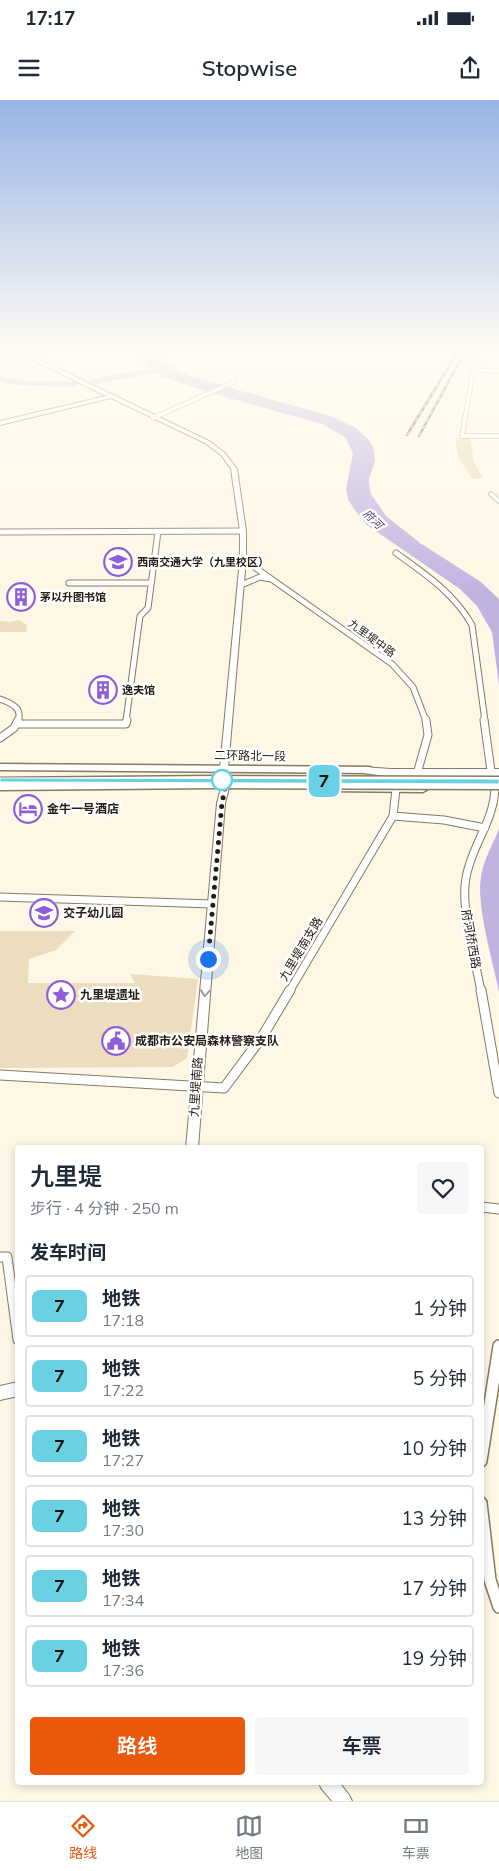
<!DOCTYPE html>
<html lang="zh">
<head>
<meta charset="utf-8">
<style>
  :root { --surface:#fff; --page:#f6f6f7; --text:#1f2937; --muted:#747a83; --line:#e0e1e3; --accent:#ea580c }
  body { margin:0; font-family:Mulish,"Noto Sans SC",sans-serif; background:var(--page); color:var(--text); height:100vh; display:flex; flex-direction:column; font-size:19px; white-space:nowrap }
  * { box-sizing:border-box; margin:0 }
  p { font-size:16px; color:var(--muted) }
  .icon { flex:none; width:28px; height:28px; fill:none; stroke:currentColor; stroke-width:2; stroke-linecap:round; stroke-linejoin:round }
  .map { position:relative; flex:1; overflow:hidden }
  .details { position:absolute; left:15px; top:1045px; width:469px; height:640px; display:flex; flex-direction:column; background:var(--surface); border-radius:5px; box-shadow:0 2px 8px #0003 }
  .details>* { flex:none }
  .badge { padding:0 10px; border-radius:8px; font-size:18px; line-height:32px }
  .you { position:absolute; width:25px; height:25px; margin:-12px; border:4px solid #fff; border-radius:50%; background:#1a73e8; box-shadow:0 0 0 8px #1a73e833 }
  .map>.badge { position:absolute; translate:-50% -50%; box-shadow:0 0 0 2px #fff }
  h2 { padding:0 15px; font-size:19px; line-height:45px }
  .round { display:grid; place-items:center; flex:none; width:52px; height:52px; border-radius:5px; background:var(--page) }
  .head { display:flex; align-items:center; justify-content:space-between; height:85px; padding:0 15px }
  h1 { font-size:24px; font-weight:600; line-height:38px }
  .cta { display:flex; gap:10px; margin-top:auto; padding:10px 15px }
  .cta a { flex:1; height:58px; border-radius:5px; background:var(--accent); color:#fff; font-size:20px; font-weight:600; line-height:58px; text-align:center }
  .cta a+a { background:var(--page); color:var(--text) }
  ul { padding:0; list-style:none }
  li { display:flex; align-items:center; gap:15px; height:62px; margin:0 10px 8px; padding:0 5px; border:2px solid var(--line); border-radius:5px }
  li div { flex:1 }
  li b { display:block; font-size:19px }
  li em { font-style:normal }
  li .badge { min-width:55px; font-weight:700; text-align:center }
  .status { display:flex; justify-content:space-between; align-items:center; height:35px; padding:0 25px; background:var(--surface); direction:ltr }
  .status svg { height:14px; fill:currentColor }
  header { display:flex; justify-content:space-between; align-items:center; height:65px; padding:0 15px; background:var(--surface); font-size:22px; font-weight:600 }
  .tab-bar { display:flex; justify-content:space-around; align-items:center; height:70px; border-top:1px solid var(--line); background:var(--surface); font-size:14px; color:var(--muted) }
  .tab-bar a { display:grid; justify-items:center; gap:2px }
  .tab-bar .active { color:var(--accent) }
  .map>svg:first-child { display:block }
  .green { fill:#ebddbe }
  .water { fill:#c0b3e0 }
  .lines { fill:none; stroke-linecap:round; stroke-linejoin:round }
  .canal { stroke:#c0b3e0; stroke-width:5 }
  .minor-far4-casing { stroke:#867a5f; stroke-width:5 }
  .minor-far3-casing { stroke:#867a5f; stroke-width:7 }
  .minor-far2-casing { stroke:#867a5f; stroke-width:9 }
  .minor-far1-casing { stroke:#867a5f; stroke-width:11 }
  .minor-casing { stroke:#867a5f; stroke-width:14 }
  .tertiary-casing { stroke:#867a5f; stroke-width:2 }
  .secondary-casing { stroke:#867a5f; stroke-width:3 }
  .trunk-casing { stroke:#867a5f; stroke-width:2 }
  .minor-far4 { stroke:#fff; stroke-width:4 }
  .minor-far3 { stroke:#fff; stroke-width:5 }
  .minor-far2 { stroke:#fff; stroke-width:7 }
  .minor-far1 { stroke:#fff; stroke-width:9 }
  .minor { stroke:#fff; stroke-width:11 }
  .tertiary { fill:#fff; fill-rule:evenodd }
  .secondary { fill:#fff; fill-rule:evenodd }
  .trunk { fill:#fff; fill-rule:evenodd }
  .rail-casing { stroke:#645e51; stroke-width:2.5 }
  .rail { stroke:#fff; stroke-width:1; stroke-dasharray:4; stroke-linecap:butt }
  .trunk-bridge-casing { stroke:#867a5f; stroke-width:15; stroke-linecap:butt }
  .trunk-bridge { stroke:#fff; stroke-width:12 }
  .oneway { stroke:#9c9a95 }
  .line { fill:#6ad1e3; stroke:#fff }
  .walk { stroke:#231e13; stroke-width:5; stroke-dasharray:0 9 }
  .stop-dot { fill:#fff; stroke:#6ad1e3; stroke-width:2.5 }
  .labels { text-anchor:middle; stroke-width:5; stroke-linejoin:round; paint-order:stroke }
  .far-water-label { font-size:11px; font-style:italic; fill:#4d3a71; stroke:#fff }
  .far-poi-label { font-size:11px; font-weight:bold; fill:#231e13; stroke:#fff; text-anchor:start }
  .far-street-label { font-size:11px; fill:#231e13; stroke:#fff }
  .street-label { font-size:12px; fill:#231e13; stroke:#fff }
  .poi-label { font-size:12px; font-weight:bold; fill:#231e13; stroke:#fff; text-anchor:start }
</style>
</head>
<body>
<div class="status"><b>17:17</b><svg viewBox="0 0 49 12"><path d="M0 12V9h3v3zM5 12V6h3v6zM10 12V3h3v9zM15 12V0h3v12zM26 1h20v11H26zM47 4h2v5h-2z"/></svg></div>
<header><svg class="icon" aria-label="menu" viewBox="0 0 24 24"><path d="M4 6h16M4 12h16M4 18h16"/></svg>Stopwise<svg class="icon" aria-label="share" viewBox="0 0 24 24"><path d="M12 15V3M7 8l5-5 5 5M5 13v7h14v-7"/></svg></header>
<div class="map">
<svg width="499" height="1701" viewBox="0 0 499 1701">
  <rect width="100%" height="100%" fill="#fff7e5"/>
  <!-- green -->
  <path class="green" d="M455 338H470L474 362 483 378 472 379 459 358Z
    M19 520 27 525 26 532H0V521L10 522Z
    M0 831H75L56 850 29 859 28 883H135L130 874 198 879 187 958 173 967 0 968Z"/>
  <!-- water -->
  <path class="water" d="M136 253H158L172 267 193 277 333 317 356 328 368 339 373 347 375 361 369 378V385L371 394 386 416 420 443 481 482 499 499V585L492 532 477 506 460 489 367 425 354 409 348 399 346 389 353 353 345 337 322 324 215 294 160 276 149 268Z
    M499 729V892C493 861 476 806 481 777 483 761 493 744 499 729Z"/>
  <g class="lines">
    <!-- canal -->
    <path class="canal" d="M0 279 21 283 75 284
      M91 282 162 269"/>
    <defs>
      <path id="minor-far4" d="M476 253 462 336H499
        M0 263 27 256
        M473 270 499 271
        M153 318 234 282
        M491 394 499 401"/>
      <path id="minor-far3" d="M0 432 243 431
        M396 453C425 474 454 493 472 525L485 621
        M243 459 392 564 413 587 426 621
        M69 483H151
        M241 485 260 477 271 479
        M0 599C11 603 23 608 18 621
        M126 621 140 516 148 508 158 432"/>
      <path id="minor-far2" d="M484 620 491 671
        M18 624H126L127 620
        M0 638 14 628 18 620
        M418 670 428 635 426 620
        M393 716 444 720 485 728
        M0 797 213 804
        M289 892 393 716 396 689
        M481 892C476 862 460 806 466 778 471 746 494 722 495 688"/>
      <path id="minor-far1" d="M481 890 499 993
        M0 975 224 988 262 937 290 890
        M481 1107 499 1109
        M0 1157H7L18 1240"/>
      <path id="minor" d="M481 1361 499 1246
        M481 1403 490 1480 499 1507"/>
      <path id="tertiary" d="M19 253H26L209 341 225 353 237 369 246 431V459L228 668 229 688 225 703 198 1048H186L217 703 221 688 220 668 240 459V431L231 369 221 355 205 343 111 298 0 325V321L106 296Z
        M18 1282V1296L0 1300V1286Z
        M319 1682H339L349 1695 352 1701H332L321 1688Z"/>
      <path id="secondary" d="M0 664 370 667 375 670 370 673 0 670Z
        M334 686H423L428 689 423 692 331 691 329 689Z"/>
      <path id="trunk" d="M361 667 391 669H499V677H391L357 672 355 670 357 668Z"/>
    </defs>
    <!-- minor-far4 casing -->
    <use href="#minor-far4" class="minor-far4-casing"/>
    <!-- minor-far3 casing -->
    <use href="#minor-far3" class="minor-far3-casing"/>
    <!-- minor-far2 casing -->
    <use href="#minor-far2" class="minor-far2-casing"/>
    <!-- minor-far1 casing -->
    <use href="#minor-far1" class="minor-far1-casing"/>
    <!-- minor casing -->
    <use href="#minor" class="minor-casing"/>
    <!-- tertiary casing -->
    <use href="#tertiary" class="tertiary-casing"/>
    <!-- secondary casing -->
    <use href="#secondary" class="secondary-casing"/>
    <!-- trunk casing -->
    <use href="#trunk" class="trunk-casing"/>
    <!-- minor-far4 -->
    <use href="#minor-far4" class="minor-far4"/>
    <!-- minor-far3 -->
    <use href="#minor-far3" class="minor-far3"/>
    <!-- minor-far2 -->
    <use href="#minor-far2" class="minor-far2"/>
    <!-- minor-far1 -->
    <use href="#minor-far1" class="minor-far1"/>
    <!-- minor -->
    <use href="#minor" class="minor"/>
    <!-- tertiary -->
    <use href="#tertiary" class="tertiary"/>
    <!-- secondary -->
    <use href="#secondary" class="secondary"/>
    <!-- trunk -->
    <use href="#trunk" class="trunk"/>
    <defs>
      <path id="rail" d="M407 335 457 253
        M419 336 464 253"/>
    </defs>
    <!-- rail casing -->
    <use href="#rail" class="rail-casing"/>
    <!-- rail -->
    <use href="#rail" class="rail"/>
    <defs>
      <path id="trunk-bridge" d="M0 684 214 682 499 683"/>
    </defs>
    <!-- trunk-bridge casing -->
    <use href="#trunk-bridge" class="trunk-bridge-casing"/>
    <!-- trunk-bridge -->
    <use href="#trunk-bridge" class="trunk-bridge"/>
  </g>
  <!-- one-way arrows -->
  <defs><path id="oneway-chevron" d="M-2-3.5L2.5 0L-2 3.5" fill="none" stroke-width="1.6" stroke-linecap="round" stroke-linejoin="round" transform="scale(1.25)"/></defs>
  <use class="oneway" href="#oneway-chevron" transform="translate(205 893) rotate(95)"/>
  <!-- sky -->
  <linearGradient id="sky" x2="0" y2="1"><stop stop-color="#98b4e5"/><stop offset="0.51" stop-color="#fffbf3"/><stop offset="1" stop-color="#fffbf3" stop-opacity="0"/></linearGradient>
  <rect width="499" height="492" fill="url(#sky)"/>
  <!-- line -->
  <path class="line" d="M0 678 499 679V684L0 682Z"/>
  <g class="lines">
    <!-- walk -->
    <path class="walk" d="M208 859 222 703 225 688 222 680"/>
  </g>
  <!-- icons -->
  <defs>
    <symbol id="university-ring" viewBox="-11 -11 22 22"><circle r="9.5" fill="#fff" stroke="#8c5ed8" stroke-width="1.5"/><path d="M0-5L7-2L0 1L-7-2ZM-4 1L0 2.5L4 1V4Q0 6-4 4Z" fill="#8c5ed8"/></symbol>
    <symbol id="building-ring" viewBox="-11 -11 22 22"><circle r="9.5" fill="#fff" stroke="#8c5ed8" stroke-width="1.5"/><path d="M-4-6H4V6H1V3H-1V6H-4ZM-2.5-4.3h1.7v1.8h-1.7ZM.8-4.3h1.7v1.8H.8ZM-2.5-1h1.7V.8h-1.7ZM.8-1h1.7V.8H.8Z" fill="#8c5ed8"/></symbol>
    <symbol id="hotel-ring" viewBox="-11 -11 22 22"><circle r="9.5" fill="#fff" stroke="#8c5ed8" stroke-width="1.5"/><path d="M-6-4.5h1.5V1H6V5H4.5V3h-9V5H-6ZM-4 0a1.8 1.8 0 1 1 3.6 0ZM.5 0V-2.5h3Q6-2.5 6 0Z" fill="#8c5ed8"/></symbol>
    <symbol id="school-ring" viewBox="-11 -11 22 22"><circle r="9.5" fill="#fff" stroke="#8c5ed8" stroke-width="1.5"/><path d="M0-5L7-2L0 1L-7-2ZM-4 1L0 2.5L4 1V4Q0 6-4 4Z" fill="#8c5ed8"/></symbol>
    <symbol id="sight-ring" viewBox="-11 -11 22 22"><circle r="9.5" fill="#fff" stroke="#8c5ed8" stroke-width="1.5"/><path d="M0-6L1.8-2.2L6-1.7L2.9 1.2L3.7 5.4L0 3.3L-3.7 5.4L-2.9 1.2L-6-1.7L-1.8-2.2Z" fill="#8c5ed8"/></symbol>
    <symbol id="civic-ring" viewBox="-11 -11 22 22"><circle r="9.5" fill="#fff" stroke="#8c5ed8" stroke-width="1.5"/><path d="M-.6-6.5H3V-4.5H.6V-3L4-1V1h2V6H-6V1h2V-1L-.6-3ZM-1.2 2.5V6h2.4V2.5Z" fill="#8c5ed8"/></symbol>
  </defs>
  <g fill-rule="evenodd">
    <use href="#university-ring" x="102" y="446" width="32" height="32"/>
    <use href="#building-ring" x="5" y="481" width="32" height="32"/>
    <use href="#building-ring" x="87" y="574" width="32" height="32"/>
    <use href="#hotel-ring" x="12" y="693" width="32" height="32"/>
    <use href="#school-ring" x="28" y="797" width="32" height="32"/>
    <use href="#sight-ring" x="45" y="879" width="32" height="32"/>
    <use href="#civic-ring" x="100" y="925" width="32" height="32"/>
  </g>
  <!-- markers -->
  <circle class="stop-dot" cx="222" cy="680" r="10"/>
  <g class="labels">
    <!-- far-water labels -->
    <g class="far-water-label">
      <text transform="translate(373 419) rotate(44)" y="4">府河</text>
    </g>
    <!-- far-poi labels -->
    <g class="far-poi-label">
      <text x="137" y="466">西南交通大学（九里校区）</text>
      <text x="40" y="501">茅以升图书馆</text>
      <text x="122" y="594">逸夫馆</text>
    </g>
    <!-- far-street labels -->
    <g class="far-street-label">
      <text transform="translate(372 538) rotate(36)" y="4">九里堤中路</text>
    </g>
    <!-- street labels -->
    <g class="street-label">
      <text transform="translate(250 656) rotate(1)" y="4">二环路北一段</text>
      <text transform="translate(471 839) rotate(80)" y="4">府河桥西路</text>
      <text transform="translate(301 849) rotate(-59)" y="4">九里堤南支路</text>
      <text transform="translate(196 987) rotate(-86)" y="4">九里堤南路</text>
    </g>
    <!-- poi labels -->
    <g class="poi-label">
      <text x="47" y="713">金牛一号酒店</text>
      <text x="63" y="817">交子幼儿园</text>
      <text x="80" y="899">九里堤遗址</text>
      <text x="135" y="945">成都市公安局森林警察支队</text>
    </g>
  </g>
</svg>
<div class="you" style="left:208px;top:859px"></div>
<b class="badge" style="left:324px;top:681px;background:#6ad1e3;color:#111">7</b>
<section class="details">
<div class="head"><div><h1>九里堤</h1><p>步行 · 4 分钟 · 250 m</p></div><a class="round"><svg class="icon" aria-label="heart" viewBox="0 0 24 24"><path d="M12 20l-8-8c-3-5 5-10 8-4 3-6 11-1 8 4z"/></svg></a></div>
<h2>发车时间</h2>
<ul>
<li><span class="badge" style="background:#6ad1e3;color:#111">7</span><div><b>地铁</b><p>17:18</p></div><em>1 分钟</em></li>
<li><span class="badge" style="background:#6ad1e3;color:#111">7</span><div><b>地铁</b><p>17:22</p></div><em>5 分钟</em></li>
<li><span class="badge" style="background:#6ad1e3;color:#111">7</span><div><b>地铁</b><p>17:27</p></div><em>10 分钟</em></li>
<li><span class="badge" style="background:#6ad1e3;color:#111">7</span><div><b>地铁</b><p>17:30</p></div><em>13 分钟</em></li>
<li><span class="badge" style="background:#6ad1e3;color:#111">7</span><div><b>地铁</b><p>17:34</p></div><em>17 分钟</em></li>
<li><span class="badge" style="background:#6ad1e3;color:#111">7</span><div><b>地铁</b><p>17:36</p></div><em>19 分钟</em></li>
</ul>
<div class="cta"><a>路线</a><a>车票</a></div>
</section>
</div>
<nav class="tab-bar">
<a class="active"><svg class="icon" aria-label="directions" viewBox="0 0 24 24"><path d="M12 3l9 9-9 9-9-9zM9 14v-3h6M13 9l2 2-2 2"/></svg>路线</a>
<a><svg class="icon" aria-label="map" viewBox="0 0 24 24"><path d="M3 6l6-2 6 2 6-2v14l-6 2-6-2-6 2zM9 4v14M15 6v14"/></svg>地图</a>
<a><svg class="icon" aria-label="tickets" viewBox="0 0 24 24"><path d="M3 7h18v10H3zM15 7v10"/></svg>车票</a>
</nav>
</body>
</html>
